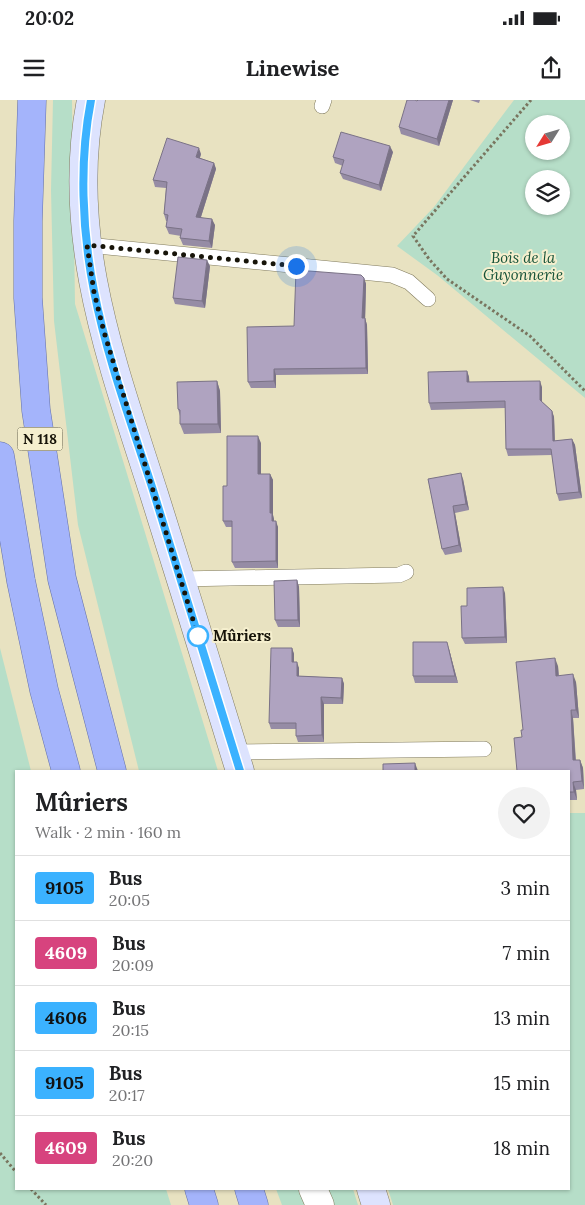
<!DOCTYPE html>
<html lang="en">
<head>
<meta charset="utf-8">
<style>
  :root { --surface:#fff; --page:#f2f2f2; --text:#202124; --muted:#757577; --line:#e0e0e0 }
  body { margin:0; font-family:Lora,serif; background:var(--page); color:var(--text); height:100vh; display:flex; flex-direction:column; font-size:19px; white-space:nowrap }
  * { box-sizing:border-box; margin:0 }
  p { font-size:16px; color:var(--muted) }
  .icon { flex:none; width:28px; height:28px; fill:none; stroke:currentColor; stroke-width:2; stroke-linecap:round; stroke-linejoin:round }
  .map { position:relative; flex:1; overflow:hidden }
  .details { position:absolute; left:15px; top:670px; width:555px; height:420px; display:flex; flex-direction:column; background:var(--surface); border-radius:0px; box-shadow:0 1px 4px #0004 }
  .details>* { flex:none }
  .badge { padding:0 10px; border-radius:4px; font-size:18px; line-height:32px }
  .needle { width:32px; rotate:233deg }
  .fabs { position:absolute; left:525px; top:15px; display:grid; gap:10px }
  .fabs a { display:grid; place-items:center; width:45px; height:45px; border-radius:50%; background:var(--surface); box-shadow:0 1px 4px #0004; font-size:25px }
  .you { position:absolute; width:25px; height:25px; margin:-12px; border:4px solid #fff; border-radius:50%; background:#1a73e8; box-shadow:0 0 0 8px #1a73e833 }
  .map>.badge { position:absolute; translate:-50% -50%; box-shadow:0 0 0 2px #fff }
  .round { display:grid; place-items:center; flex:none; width:52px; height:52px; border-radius:26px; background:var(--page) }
  .overview { display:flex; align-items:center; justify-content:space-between; height:85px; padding:0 20px }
  h1 { font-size:24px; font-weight:700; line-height:38px }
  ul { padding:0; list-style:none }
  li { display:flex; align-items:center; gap:15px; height:65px; padding:0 20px; border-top:1px solid var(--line) }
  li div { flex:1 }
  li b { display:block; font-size:19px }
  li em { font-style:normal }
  li .badge { min-width:55px; font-weight:700; text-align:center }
  .status { display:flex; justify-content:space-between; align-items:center; height:35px; padding:0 25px; background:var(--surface); direction:ltr }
  .status svg { height:14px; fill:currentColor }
  header { display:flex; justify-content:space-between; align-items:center; height:65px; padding:0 20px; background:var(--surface); font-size:22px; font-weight:700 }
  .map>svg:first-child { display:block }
  .green { fill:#b6dec8; fill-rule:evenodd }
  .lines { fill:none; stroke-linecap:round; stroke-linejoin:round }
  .service-casing { stroke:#817b5e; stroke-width:16 }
  .minor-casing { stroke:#817b5e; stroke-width:29 }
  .secondary-casing { stroke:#817b5e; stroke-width:29 }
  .trunk-casing { stroke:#6470a6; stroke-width:29 }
  .path { stroke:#79755f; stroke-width:3; stroke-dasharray:2.5 2.5; stroke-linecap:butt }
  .service { stroke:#fff; stroke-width:15 }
  .minor { stroke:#fff; stroke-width:28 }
  .secondary { stroke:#dde3fe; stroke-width:28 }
  .trunk { stroke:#a4b4fb; stroke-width:28 }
  .wall { fill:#968ca5 }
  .shaded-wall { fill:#7a7286 }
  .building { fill:#afa3c0; stroke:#7a7286 }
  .line-casing { stroke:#fff; stroke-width:11 }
  .line { stroke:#3bb2ff; stroke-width:8 }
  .walk { stroke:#171409; stroke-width:5; stroke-dasharray:0 9 }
  .stop-dot { fill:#fff; stroke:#3bb2ff; stroke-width:2.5 }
  .labels { text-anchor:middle; stroke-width:4; stroke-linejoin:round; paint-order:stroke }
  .shield { fill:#f5efce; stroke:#5a5644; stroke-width:1 }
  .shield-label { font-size:14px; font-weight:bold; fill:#171409 }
  .park-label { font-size:15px; font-style:italic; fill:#155238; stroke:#f5efce }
  .stop-label { font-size:15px; font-weight:bold; fill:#171409; stroke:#f5efce; text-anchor:start }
</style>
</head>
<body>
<div class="status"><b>20:02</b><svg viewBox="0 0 49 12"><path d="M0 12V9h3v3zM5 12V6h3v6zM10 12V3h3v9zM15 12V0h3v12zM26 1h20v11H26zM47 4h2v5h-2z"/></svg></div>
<header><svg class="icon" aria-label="menu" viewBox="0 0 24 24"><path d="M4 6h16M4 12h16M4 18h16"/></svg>Linewise<svg class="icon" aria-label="share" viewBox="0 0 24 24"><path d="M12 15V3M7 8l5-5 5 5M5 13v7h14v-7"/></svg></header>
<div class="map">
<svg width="585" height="1105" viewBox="0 0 585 1105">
  <rect width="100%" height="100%" fill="#e8e2c1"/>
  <!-- green -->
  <path class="green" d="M53 0H72L75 204 218 671H139L78 425 54 221 51 90Z
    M514 0H585V298L437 175 397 146 434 107ZM534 24H561V51H534ZM534 79H561V106H534Z
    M0 548 31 671H16V1089H166L171 1105H0Z
    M569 713H585V1105H393L388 1089H569Z
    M276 1089H298L305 1105H282Z
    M322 1089H353L358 1105H330Z"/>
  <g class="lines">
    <defs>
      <path id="service" d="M322 6 324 0
        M87 145 392 175 409 182 428 199
        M180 479 399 475 406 472
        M234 652 484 649"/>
      <path id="minor" d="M313 1089 320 1105"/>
      <path id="secondary" d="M91 0C64 138 113 265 154 394 183 486 212 579 240 671
        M371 1089 376 1105"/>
      <path id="trunk" d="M32 0 28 121V198L36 310 62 479 112 671
        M0 356 21 481 44 590 66 671
        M199 1089 204 1105
        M249 1089 254 1105"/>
    </defs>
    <!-- service casing -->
    <use href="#service" class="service-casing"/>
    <!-- minor casing -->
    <use href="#minor" class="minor-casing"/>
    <!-- secondary casing -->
    <use href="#secondary" class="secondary-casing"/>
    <!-- trunk casing -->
    <use href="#trunk" class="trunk-casing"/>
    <!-- path -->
    <path class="path" d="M531 0 413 136 429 159 447 179 530 236 585 291
      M0 1053 16 1072
      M31 1089 46 1105"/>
    <!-- service -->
    <use href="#service" class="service"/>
    <!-- minor -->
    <use href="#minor" class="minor"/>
    <!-- secondary -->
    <use href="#secondary" class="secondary"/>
    <!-- trunk -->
    <use href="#trunk" class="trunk"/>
  </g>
  <!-- wall -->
  <path class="wall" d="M418 0H453L439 46 401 34 399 27Z
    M470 0H480L479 3Z
    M393 52 381 91 343 79 340 73 343 66 335 63 333 57Z
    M201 54 200 58 214 63 216 69 201 117 215 125 212 148 183 145 180 138 181 136 169 134 166 127 167 121H166L164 114 166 88 155 87 153 80Z
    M210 166 205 208 175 204 173 198Z
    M364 178 366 184 365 218 367 225 368 274 276 275V288H251L248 282 294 226Z
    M467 271 469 277V282L542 287V302L552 311 554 317 555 341 572 339 575 345 582 398 559 401 557 394 552 355 508 356 506 349 505 308 431 310 429 303Z
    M217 281 220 291 221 333 184 334 180 324V316L178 309Z
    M261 343V374H270L273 380V415L274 421 278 427V468H235L232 462V427H226L223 421 227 386Z
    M428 379H463L469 410 455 413 462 452 445 455 442 449Z
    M297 480 299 487 300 527H278L275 520Z
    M505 493 507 543 465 544 462 538 467 506Z
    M292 548 294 554V562L299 568V576L342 578 344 584 343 604H324V642H298L296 636V629H271L269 623Z
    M449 549 458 583H415L413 576Z
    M558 566 559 576 576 582 579 618H573L576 660H580L583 668 584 689 576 690 577 700H569V671L523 630Z"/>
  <!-- shaded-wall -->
  <path class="shaded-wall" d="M449 0H453L439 46 437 39Z
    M390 46 393 52 381 91 379 85Z
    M199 48 201 54 198 63 196 57Z
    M214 63 216 69 199 123 196 117Z
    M212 119 215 125 212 148 209 141Z
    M207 160 210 166 205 208 202 201Z
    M364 178 366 184 365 224 362 218Z
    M365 218 367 225 368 274 366 268Z
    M274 269 276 275V288L274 281Z
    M467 271 469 277 470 289 467 282Z
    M217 281 220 291 221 333 218 324Z
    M540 281 542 287V307L540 300Z
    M552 311 554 317 555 348 553 341Z
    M258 336 261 343V380L258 374Z
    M572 339 575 345 582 398 579 392Z
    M461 373 463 379 469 410 466 404Z
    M270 374 273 380V415L274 419V427L270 413Z
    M453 406 455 413 462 452 459 445Z
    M276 421 278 427V468L276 461Z
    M297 480 299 487 300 527 298 520Z
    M503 487 505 493 507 543 505 537Z
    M447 542 449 549 458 583 455 576Z
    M292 548 294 554V568L292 562Z
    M555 558 558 566 559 584 556 576Z
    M297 562 299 568V582L297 576Z
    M573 574 576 582 579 618 576 610Z
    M342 578 344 584 343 604 341 598Z
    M321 597 324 604V642L322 635Z
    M571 610 573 618 576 668 573 660Z
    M580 660 583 668 584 689 582 681Z
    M415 663 418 671H415Z
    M573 682 576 690 577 700 574 692Z"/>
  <!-- building -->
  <path class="building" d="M407 0H415L417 1 418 0H449L437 39 399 27Z
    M341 32 390 46 379 85 340 73 344 60 333 57Z
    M167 38 199 48 196 57 214 63 196 117 212 119 209 141 180 138 182 129 166 127 168 115 164 114 167 82 153 80Z
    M178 157 207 160 202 201 173 198Z
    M296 170 361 175 364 178 362 218H365L366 268 274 269V281L248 282 247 227 294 226Z
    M467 271V282L540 281V300L552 311 553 341 572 339 579 392 557 394 551 349H506L505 301 429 303 428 272Z
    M217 281 218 324H180V310L178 309 177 282Z
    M227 336H258V374H270V413H272V421H276V461L232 462V421H223V386H227Z
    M461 373 466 404 453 406 459 445 442 449 428 379Z
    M297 480 298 520H275L274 481Z
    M503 487 505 537 462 538 461 506H467V488Z
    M413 542H447L455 576H413Z
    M271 548H292V562H297V576L342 578 341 598 321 597 322 635 296 636V623H269Z
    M555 558 556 576 573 574 576 610H571L573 660H580L582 681 573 682 574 692H569V671H517L514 638 522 637 521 630H523L516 562Z
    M415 663V671H383V664Z"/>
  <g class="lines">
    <defs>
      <path id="line" d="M91 0C79 62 82 130 94 191 107 258 131 322 152 387 181 482 211 576 240 671"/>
    </defs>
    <!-- line casing -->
    <use href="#line" class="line-casing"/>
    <!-- line -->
    <use href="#line" class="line"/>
    <!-- walk -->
    <path class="walk" d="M198 536 104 232 94 192 87 145 296 166"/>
  </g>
  <!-- markers -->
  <circle class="stop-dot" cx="198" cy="536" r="10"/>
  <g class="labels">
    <!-- shield labels -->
    <rect class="shield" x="17.5" y="327.5" width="45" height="23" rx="4"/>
    <g class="shield-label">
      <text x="40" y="344">N 118</text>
    </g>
    <!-- park labels -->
    <g class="park-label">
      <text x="523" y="163">Bois de la<tspan x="523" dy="17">Guyonnerie</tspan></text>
    </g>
    <!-- stop labels -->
    <g class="stop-label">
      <text x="213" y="541">Mûriers</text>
    </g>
  </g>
</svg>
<div class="fabs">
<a><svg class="needle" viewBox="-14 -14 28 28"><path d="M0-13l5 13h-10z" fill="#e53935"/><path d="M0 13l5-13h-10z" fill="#757577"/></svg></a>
<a><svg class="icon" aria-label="layers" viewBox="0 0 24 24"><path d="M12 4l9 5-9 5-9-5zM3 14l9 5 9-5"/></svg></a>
</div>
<div class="you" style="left:296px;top:166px"></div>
<section class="details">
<div class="overview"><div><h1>Mûriers</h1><p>Walk · 2 min · 160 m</p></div><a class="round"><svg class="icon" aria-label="heart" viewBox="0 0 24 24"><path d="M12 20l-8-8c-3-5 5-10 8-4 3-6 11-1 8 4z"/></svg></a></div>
<ul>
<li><span class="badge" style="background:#3bb2ff;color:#111">9105</span><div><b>Bus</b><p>20:05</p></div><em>3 min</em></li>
<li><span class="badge" style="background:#d7437e;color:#fff">4609</span><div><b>Bus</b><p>20:09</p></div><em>7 min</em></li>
<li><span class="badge" style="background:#3bb2ff;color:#111">4606</span><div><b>Bus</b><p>20:15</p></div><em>13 min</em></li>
<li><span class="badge" style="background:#3bb2ff;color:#111">9105</span><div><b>Bus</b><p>20:17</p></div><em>15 min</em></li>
<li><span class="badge" style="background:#d7437e;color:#fff">4609</span><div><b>Bus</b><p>20:20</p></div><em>18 min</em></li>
</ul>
</section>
</div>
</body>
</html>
